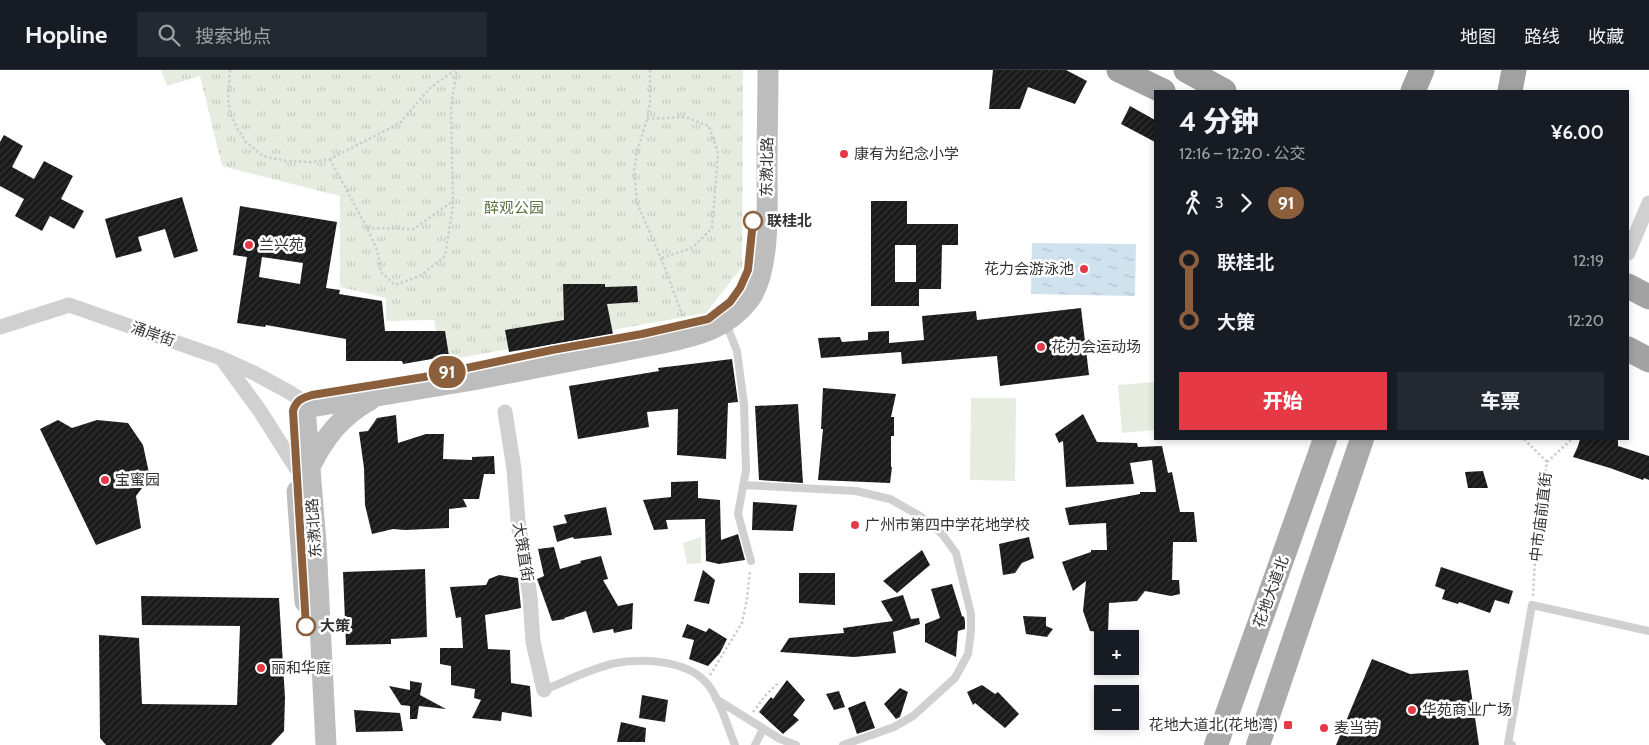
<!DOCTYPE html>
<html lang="zh">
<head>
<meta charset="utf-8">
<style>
  :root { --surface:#171b24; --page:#242831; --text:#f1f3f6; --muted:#9ea1a6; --line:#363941; --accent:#e63946 }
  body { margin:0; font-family:Cabin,"Noto Sans SC",sans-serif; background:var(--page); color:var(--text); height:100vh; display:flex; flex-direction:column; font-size:19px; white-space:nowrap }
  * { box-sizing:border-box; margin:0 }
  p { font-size:16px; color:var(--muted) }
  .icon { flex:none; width:28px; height:28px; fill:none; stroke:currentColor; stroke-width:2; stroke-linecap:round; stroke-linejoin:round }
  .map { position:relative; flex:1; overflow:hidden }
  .sheet { position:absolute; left:1154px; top:20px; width:475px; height:350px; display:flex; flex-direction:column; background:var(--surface); border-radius:0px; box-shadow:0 2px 8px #0003 }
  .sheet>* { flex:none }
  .badge { padding:0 10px; border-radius:16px; font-size:18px; line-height:32px }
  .fabs { position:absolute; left:1094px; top:560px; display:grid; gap:10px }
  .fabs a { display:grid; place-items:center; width:45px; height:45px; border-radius:0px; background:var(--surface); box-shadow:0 2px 8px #0003; font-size:25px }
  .map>.badge { position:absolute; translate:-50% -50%; box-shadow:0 0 0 2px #fff }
  .legs { display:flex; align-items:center; gap:8px; height:55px; padding:0 25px; font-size:16px }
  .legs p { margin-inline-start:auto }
  .overview { display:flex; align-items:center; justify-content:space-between; height:85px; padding:0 25px }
  h1 { font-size:28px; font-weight:800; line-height:38px }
  .action { display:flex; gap:10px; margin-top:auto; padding:10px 25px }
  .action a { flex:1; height:58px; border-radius:0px; background:var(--accent); color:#fff; font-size:20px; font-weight:800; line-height:58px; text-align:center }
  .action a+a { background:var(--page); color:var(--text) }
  ul { padding:0 25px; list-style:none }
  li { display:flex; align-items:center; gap:18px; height:60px; font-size:19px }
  li i { display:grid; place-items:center; width:8px; height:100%; margin:0 6px; background:currentColor }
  li i::after { content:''; width:12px; height:12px; margin:-6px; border:4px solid; border-radius:50%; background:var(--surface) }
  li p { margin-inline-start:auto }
  li:first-child i { background:linear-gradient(#0000 50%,currentColor 0) }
  li:last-child i { background:linear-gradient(currentColor 50%,#0000 0) }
  header { display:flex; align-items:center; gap:30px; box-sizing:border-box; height:70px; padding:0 25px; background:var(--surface); border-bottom:1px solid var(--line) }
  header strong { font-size:24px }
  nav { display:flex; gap:28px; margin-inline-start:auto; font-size:18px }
  .search { width:350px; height:45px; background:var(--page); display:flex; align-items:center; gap:12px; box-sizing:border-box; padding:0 18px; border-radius:0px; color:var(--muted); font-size:19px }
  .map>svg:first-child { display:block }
  .park { fill:url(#park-tufts) }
  .pitch { fill:#e6ecdf }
  .water { fill:url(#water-ripples) }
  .building { fill:url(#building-hatch); fill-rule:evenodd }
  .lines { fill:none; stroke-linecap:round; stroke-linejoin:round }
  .path { stroke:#cdcdcd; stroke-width:2.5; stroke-dasharray:2.5 2.5; stroke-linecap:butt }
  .service { stroke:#d0d0d0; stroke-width:8 }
  .minor { stroke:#d0d0d0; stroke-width:15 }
  .secondary { stroke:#bdbdbd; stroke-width:21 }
  .primary { stroke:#ababab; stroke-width:24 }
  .trunk { stroke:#a2a2a2; stroke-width:25 }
  .line-1-casing { stroke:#fff; stroke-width:11 }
  .line-1 { stroke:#8b5e3c; stroke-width:8 }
  .poi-dot { fill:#e63946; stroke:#fff; stroke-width:2 }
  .stop-1-dot { fill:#fff; stroke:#8b5e3c; stroke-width:2.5 }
  .labels { text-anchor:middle; stroke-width:5; stroke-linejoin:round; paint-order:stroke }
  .poi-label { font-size:15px; fill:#333; stroke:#fff; text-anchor:start }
  .street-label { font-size:15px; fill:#333; stroke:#fff }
  .park-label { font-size:15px; fill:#56703f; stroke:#fff }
  .stop-label { font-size:15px; font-weight:bold; fill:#333; stroke:#fff; text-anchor:start }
</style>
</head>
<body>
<header>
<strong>Hopline</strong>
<div class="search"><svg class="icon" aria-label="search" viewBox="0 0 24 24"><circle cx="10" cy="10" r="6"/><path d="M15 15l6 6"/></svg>搜索地点</div>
<nav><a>地图</a><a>路线</a><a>收藏</a></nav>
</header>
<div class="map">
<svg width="1649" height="675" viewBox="0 0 1649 675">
  <defs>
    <pattern id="park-tufts" width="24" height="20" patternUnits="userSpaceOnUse" patternTransform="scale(1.25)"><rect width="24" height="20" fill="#e6ecdf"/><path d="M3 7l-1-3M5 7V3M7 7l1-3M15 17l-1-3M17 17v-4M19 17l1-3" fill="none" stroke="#c6cbc0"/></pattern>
    <pattern id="water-ripples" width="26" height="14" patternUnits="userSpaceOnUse" patternTransform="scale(1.25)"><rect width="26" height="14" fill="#cfe2ee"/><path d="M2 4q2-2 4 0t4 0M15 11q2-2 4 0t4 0" fill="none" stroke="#b2c2cd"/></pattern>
    <pattern id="building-hatch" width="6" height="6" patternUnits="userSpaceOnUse" patternTransform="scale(1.25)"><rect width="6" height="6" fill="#1a1a1a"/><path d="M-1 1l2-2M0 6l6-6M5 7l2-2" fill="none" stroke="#333"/></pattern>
  </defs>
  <rect width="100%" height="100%" fill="#fff"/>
  <!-- park -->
  <path class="park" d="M161 0H743L742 197 706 243 442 291 434 250 386 251V228L340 217V126L222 96 200 6 167 16Z"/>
  <!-- pitch -->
  <path class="pitch" d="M1155 312V360L1122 363 1118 315Z
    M971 328H1016L1015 411 970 410Z
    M701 467V493L687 494 683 473Z"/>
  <!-- water -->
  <path class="water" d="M1032 173 1136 174 1135 226 1031 224Z"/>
  <!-- building -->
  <path class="building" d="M993 0H1066L1087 11 1075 34 1028 17 1020 39H989Z
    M1130 36 1155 50V72L1121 54Z
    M4 65 23 76 12 97 34 109 44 91 73 106 61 129 84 141 74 159 50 146 42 161 15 146 24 129 0 116V72Z
    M182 127 198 181 174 188 165 159 138 167 142 181 116 188 105 149Z
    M871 131H907V154H958V175H942L941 219H919V236H871ZM895 175H916V212H895Z
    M240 136 337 152 326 218 340 220 339 224 382 231 385 261H445L449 286 403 294 402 291H346V269L266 255 265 257 237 253 247 187 233 185ZM262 187 303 193 300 214 259 207Z
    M563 214H605V217L637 216 638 232 607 234 613 264 509 282 505 260 564 250Z
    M1081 238 1089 305 1000 316 997 286 902 294 901 282 821 288 818 268 840 267 842 272 868 270V262L889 261V273L924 270 922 246 976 241 977 250Z
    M732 289 738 332 728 333 726 389 677 385 678 339 647 342 649 357 578 369 569 316 659 301 658 298Z
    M823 318 896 324 891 347H894V366H891V397H892L890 413 818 410 823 359H821Z
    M798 334 803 413 759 410 755 336Z
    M1083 344 1097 372 1137 373 1138 377 1162 376 1168 403 1172 402 1180 442H1194L1197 472H1173L1172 510H1179L1180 524 1171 526 1145 521 1137 531 1109 533 1108 563 1090 561 1083 541 1086 511 1073 521 1062 492 1091 482V480H1107L1106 453 1069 455 1065 438 1140 424V422H1156L1152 390 1130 393 1134 414 1066 417 1063 371 1059 373 1055 364Z
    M396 345 398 373 426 364H444L443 389 472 390V387L494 386 495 404H484L479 429H463L467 437 449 439V458L405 460 393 459 372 464 365 435 364 398 359 362 368 361 377 348Z
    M58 350 72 358 97 350 128 353 143 375 149 403 142 418 136 426 141 458 96 475 40 359Z
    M1580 369H1618V376L1649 386V410L1644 408 1643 410 1610 398 1573 387 1578 376Z
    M1483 401 1488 418H1468L1465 402Z
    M698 411V428L720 430 721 470 738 464 745 490 719 494 706 491 705 449 666 450 668 459 654 460 643 430 671 427V412Z
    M753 432 797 435 793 461 752 460Z
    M606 437 612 465 574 469 573 467 557 472 553 456 567 453 564 445Z
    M1029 467 1034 488 1022 493 1015 503 1003 505 999 474Z
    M554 477 560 499 581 493 580 491 601 486 608 509 603 510 618 536 633 533 632 559 614 563 613 559 593 563 586 541 564 548 565 549 552 551 537 509 544 506 538 479Z
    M922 480 930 495 897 523 883 511Z
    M1441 497 1513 521 1509 534 1495 530 1490 543 1459 532 1458 534 1442 529 1445 520 1435 516Z
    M425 499 427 567 391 569V574L346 575 343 502Z
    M703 500 715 510 709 534 694 531Z
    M799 503H835V535L799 533Z
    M499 505 518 508 521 538 485 545 488 579 510 580 511 613 530 616 532 647 502 642 501 651 472 648 481 630 474 628 475 619 451 615V596L440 594V578H463L461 547 456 548 450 517 486 515 489 509Z
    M952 514 962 546 964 547 965 551V559L958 561 956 587 925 572V554L940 548 931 519Z
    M903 525 911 549 919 548 920 554 893 562 896 583 854 587 780 582 789 568 844 563 843 558 893 551 881 531Z
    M141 526 279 528 285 628 284 661 271 675H106L100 668 99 565 139 568 142 634 237 635 240 556 142 555Z
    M1023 546 1046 547V556L1053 559 1047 567 1026 564Z
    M687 554 706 562 709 558 727 569 720 583 708 596 689 589 694 570 682 567Z
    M1372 589 1410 604 1468 600 1479 675H1336Z
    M787 610 805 630 793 645 799 650 783 664 759 642 771 627 773 629Z
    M410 611 422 613 420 625 446 639 419 636 417 649H410V636L401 635 389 616 410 620Z
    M982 615 995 624 998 622 1019 644 1005 658 975 633 973 635 967 622Z
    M900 618 908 622 900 647 896 649 884 634Z
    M839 621 845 637 834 640 826 624Z
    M642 625 668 630 665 652 639 648Z
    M865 631 875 658 857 664 848 638Z
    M354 640 400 643 403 661 356 662Z
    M621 652 646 658 645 672H617Z"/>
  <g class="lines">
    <!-- path -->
    <path class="path" d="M230 0 228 28 230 44 237 58 246 72 263 86 286 91 311 92 330 89 400 53 430 18 455 0
      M650 0V33L647 49 637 82 634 100 637 133 661 188 685 252
      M647 49 685 47 709 56 718 83 712 158 692 178 661 188
      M330 89 367 158 377 180 381 202 395 215 420 206 445 186 453 135 451 36 457 0
      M367 158 414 159 453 131
      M1524 369 1547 392
      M1533 526 1537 454 1547 392 1572 369
      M710 605 742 553 747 529 750 500
      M753 642 766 625 778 613"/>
    <!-- service -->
    <path class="service" d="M726 253 737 281 744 334 746 400 738 444 751 491
      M743 415 856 421 890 429 920 446 942 464 956 483 971 544V561L968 584 955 608 913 646 894 657 843 675
      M544 620C567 611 591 598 616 593 644 588 690 590 709 616 721 632 727 656 735 675
      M716 629 780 669 796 675
      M755 675 763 659
      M1512 675 1508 674 1532 535 1649 561"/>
    <!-- minor -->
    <path class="minor" d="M1628 183 1649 133
      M0 257 69 235 221 288 254 303 289 322 300 329 305 338
      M222 289 260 341 296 398
      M505 342 514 399 518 451 530 527 533 572 544 620"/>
    <!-- secondary -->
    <path class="secondary" d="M310 397C324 368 341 346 370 330
      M297 421 305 532
      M326 675 316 473 305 338 473 310 663 273C697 266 728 258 749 230 771 201 767 135 767 99 767 66 768 33 768 0"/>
    <!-- primary -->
    <path class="primary" d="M1216 675 1325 369
      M1258 675 1362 369"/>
    <!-- trunk -->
    <path class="trunk" d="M1119 0 1163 21
      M1186 0 1224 21
      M1413 21 1422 0
      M1510 21 1514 0
      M1628 216 1649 227
      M1628 279 1649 290"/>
  </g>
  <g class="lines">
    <defs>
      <path id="line-1" d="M306 556 293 341C296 330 302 328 312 325L424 307 552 280 642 264 708 249 730 232 740 218 748 200 753 151"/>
    </defs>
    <!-- line-1 casing -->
    <use href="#line-1" class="line-1-casing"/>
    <!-- line-1 -->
    <use href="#line-1" class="line-1"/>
  </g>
  <!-- markers -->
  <g class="poi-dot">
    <circle cx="844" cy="84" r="5"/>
    <circle cx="249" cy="175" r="5"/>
    <circle cx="1084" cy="199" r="5"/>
    <circle cx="1041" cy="277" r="5"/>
    <circle cx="105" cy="410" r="5"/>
    <circle cx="855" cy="455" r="5"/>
    <circle cx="261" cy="598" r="5"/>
    <circle cx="1412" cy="640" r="5"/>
    <rect x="1283" y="650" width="10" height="10" rx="2.5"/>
    <circle cx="1324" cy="658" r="5"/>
  </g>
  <g class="stop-1-dot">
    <circle cx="753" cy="151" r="9"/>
    <circle cx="306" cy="556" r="9"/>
  </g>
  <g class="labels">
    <!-- poi labels -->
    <g class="poi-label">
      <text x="854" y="89">康有为纪念小学</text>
      <text x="259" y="180">兰兴苑</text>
      <text x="1074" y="204" text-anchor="end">花力会游泳池</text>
      <text x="1051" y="282">花力会运动场</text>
      <text x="115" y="415">宝蜜园</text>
      <text x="865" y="460">广州市第四中学花地学校</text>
      <text x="271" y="603">丽和华庭</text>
      <text x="1422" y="645">华苑商业广场</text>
      <text x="1278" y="660" text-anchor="end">花地大道北(花地湾)</text>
      <text x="1334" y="663">麦当劳</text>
    </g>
    <!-- street labels -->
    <g class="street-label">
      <text transform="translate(767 97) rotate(-89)" y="5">东漖北路</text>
      <text transform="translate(153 264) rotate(19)" y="5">涌岸街</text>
      <text transform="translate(1541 447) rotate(-83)" y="5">中市庙前直街</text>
      <text transform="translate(314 458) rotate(-94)" y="5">东漖北路</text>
      <text transform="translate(523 482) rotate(81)" y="5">大策直街</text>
      <text transform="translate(1271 522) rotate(-70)" y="5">花地大道北</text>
    </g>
    <!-- park labels -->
    <g class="park-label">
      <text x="514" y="143">醉观公园</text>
    </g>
    <!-- stop labels -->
    <g class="stop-label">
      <text x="767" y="156">联桂北</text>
      <text x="320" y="561">大策</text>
    </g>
  </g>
</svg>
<div class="fabs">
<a>+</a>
<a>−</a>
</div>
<b class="badge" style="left:447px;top:302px;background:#8b5e3c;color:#fff">91</b>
<section class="sheet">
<div class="overview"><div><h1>4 分钟</h1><p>12:16 – 12:20 · 公交</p></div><b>¥6.00</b></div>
<div class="legs"><svg class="icon" aria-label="walk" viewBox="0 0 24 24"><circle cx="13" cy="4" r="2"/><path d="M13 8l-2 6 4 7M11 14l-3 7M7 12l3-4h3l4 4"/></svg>3<svg class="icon" aria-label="forward" viewBox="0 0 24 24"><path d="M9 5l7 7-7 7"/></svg><b class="badge" style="background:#8b5e3c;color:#fff">91</b></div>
<ul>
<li><i style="color:#8b5e3c"></i><b>联桂北</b><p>12:19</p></li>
<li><i style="color:#8b5e3c"></i><b>大策</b><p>12:20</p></li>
</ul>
<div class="action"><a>开始</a><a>车票</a></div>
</section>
</div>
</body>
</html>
